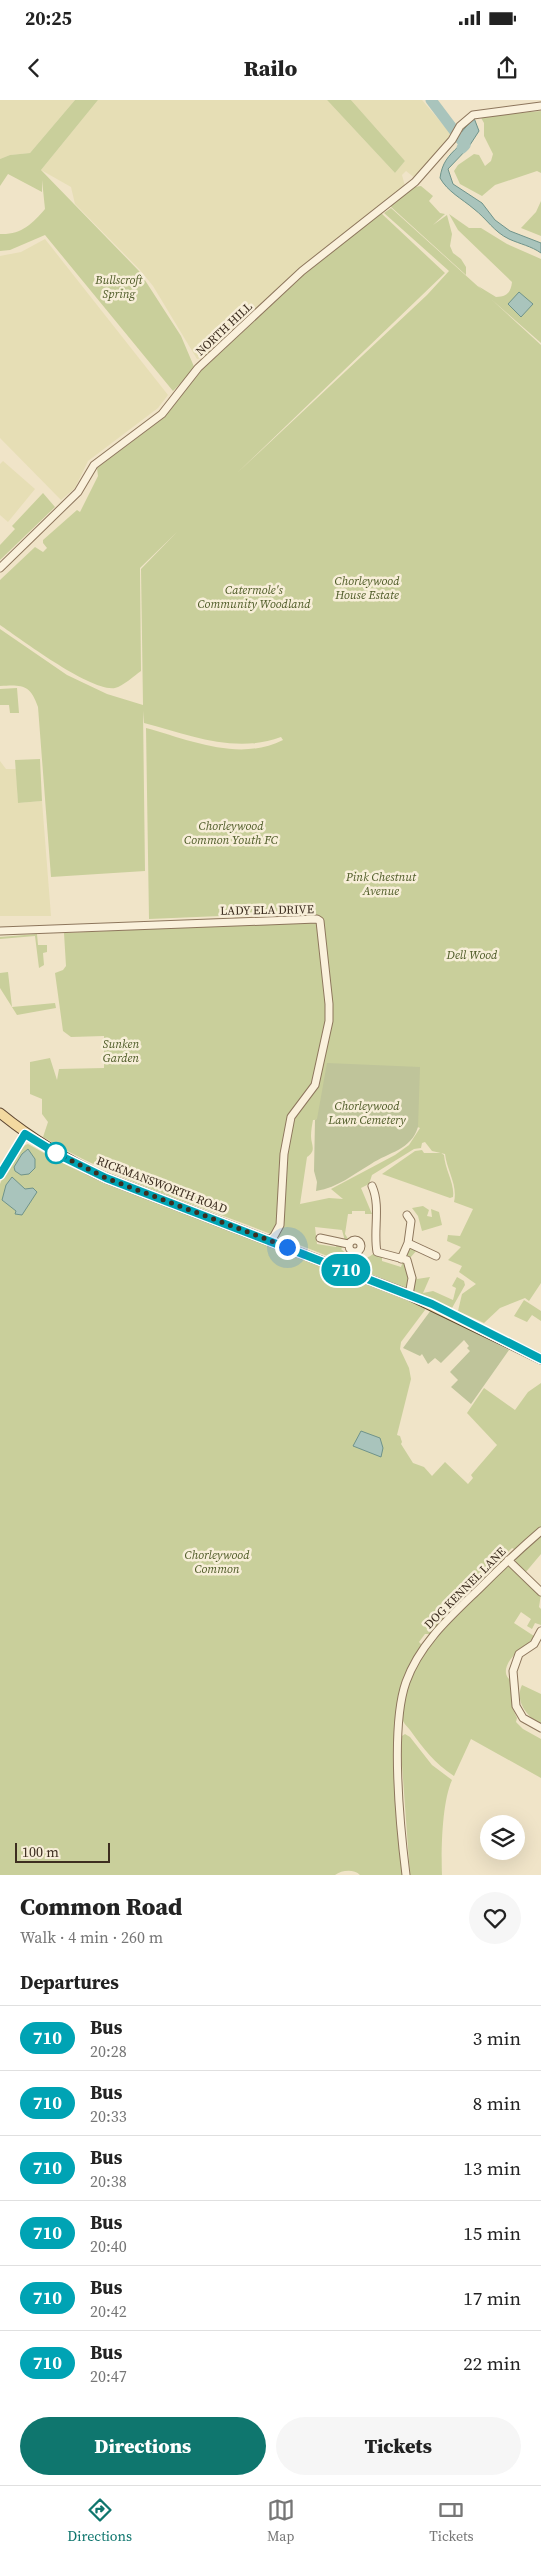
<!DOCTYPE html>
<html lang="en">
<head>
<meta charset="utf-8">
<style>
  :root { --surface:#fff; --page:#f6f6f6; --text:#222; --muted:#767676; --line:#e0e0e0; --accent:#0f766e }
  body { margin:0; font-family:"Source Serif 4",serif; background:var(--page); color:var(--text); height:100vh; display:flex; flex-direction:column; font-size:19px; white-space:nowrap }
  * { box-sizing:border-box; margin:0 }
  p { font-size:16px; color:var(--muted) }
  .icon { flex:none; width:28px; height:28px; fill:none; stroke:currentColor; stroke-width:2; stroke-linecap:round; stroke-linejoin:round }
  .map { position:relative; height:1775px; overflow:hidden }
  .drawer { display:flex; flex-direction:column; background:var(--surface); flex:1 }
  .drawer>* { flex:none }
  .badge { padding:0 10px; border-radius:16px; font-size:18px; line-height:32px }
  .controls { position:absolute; left:480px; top:1715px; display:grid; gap:10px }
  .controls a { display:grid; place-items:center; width:45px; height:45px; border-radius:50%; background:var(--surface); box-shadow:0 5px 20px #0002; font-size:25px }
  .scale { position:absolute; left:15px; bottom:12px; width:95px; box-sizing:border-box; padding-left:5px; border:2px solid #3d2e20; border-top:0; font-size:14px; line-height:18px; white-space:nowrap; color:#3d2e20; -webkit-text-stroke:4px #f7eed8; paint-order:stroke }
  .you { position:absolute; width:25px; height:25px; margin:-12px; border:4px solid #fff; border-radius:50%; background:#1a73e8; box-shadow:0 0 0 8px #1a73e833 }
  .map>.badge { position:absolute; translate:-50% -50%; box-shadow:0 0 0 2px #fff }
  h2 { padding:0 20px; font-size:19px; line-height:45px }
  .round { display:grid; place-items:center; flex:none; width:52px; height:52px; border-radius:26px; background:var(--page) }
  .headline { display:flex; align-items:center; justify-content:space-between; height:85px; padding:0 20px }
  h1 { font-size:24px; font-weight:800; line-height:38px }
  .action { display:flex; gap:10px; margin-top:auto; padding:10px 20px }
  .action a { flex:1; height:58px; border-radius:30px; background:var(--accent); color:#fff; font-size:20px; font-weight:800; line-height:58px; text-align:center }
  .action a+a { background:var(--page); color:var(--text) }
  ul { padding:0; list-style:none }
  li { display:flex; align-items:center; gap:15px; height:65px; padding:0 20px; border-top:1px solid var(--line) }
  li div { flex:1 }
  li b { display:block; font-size:19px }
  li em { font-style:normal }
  li .badge { min-width:55px; font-weight:700; text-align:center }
  .status { display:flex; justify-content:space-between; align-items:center; height:35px; padding:0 25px; background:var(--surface); direction:ltr }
  .status svg { height:14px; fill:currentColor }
  header { display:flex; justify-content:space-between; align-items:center; height:65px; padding:0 20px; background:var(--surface); font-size:22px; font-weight:800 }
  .dock { display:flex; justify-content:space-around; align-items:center; height:70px; border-top:1px solid var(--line); background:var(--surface); font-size:14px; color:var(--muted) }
  .dock a { display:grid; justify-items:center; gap:2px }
  .dock .selected { color:var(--accent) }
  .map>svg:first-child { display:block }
  .farmland { fill:#e6deb5 }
  .green { fill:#c9cf9b; fill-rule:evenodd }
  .cemetery { fill:#bfc49a }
  .water { fill:#a9c4bc; stroke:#6f938a }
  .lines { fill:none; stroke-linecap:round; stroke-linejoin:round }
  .river { stroke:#a9c4bc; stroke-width:11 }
  .minor-casing { stroke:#8d765c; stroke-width:9 }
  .major-casing { stroke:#5b4430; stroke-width:11 }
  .minor { stroke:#faf1dc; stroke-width:7 }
  .major { stroke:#f3d9a0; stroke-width:9 }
  .line-casing { stroke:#fff; stroke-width:11 }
  .line { stroke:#00a3b4; stroke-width:8 }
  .walk { stroke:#3d2e20; stroke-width:5; stroke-dasharray:0 9 }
  .stop-dot { fill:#fff; stroke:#00a3b4; stroke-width:2.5 }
  .labels { text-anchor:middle; stroke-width:5; stroke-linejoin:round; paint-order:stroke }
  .park-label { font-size:12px; font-style:italic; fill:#4d5a26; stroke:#f7eed8 }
  .street-label { font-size:12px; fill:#3d2e20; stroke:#f7eed8 }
</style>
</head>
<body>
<div class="status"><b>20:25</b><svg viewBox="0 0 49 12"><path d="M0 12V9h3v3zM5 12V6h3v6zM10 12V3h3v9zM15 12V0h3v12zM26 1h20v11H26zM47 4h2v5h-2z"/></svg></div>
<header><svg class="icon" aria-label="back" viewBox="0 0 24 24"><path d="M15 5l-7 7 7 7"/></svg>Railo<svg class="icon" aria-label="share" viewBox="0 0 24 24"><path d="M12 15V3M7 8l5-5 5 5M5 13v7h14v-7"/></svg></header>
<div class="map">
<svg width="541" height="1775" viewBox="0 0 541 1775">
  <rect width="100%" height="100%" fill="#f0e4c8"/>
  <!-- farmland -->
  <path class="farmland" d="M0 0H75L30 53 10 55 0 59Z
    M98 0H327L395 73 405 61 351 0H422L452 35 415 78 406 71 402 75 405 86 300 169 205 257 197 259 153 186 140 170 75 104 71 87 41 70Z
    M45 139 168 295 158 308 88 361 75 388 61 400 0 338V156L21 152Z
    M3 361 35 389 8 422 0 415V364Z
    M0 661 6 669H16L18 703 42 701 51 816H0Z"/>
  <!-- green -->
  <path class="green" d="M75 0H98L41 70 139 171 181 236 195 269 173 291 45 135 10 150 0 151V134C21 135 32 124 45 109L42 80V92L8 74 0 86V59L10 55 30 53Z
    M327 0H351L405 61 395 73Z
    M541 11V73L537 71 495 85 482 96 460 84 454 71 458 65 474 54 479 55 485 66 491 61 493 54 484 36V23L480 16Z
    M421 86 433 96 429 101 440 113 445 114 433 125 447 115 452 134 450 146 453 153 461 159 466 167V175L390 106 414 87Z
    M541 101V136L521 128 536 112Z
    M391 108 483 191 478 186 496 197C507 197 511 192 512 182L458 130 449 114 469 128H481L507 144 541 159V243L491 199 541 245V1183L529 1201 525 1198 500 1208 484 1223 458 1211 462 1194 476 1184 459 1172 462 1166 448 1160 461 1147 447 1141 448 1135 460 1136 473 1109 454 1102C458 1085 447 1071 445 1054L432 1051 425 1042 422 1043 421 1048 414 1049 372 1075 369 1084 361 1088 372 1114H365V1111H352V1114H348L345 1134 348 1139 345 1141 342 1130 315 1127 317 1144 336 1147 337 1144 344 1146 341 1149C350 1158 362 1163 373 1154L382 1157V1161L401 1167 408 1147 417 1150 410 1158 417 1179 430 1177 423 1193 433 1191 453 1200 456 1188 452 1186 457 1177 464 1181 465 1185 452 1208C391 1182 327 1155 263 1131 189 1102 112 1079 43 1037L48 1022 42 1014V999L30 994V962L50 958 57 980 59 969 104 968V936L71 937 63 931 55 873 63 870 66 866 64 833 316 822V812L149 819 146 628C190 640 239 662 283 640L281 637C235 654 189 635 144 623L143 611 145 771 51 777 38 607C30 584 22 585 0 586V529L67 575 107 594 143 605 141 469 177 432 140 468 141 571C134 576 123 586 115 588 91 592 22 540 0 525V480L35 447 43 452 47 448 43 443V440L77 410 80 412 98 376 97 368 165 317 201 271 305 174 381 113 445 173 236 374 427 195 449 171 384 113ZM362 1017 403 1021 420 1028 409 1045 395 1055 331 1089 343 1099 329 1098 300 1104 299 1111 307 1057C317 1050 311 1045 311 1036 311 1031 312 1025 313 1020Z
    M43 393 55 407 0 460V445L15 429 12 426Z
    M17 588 19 613H10L9 605H0V589Z
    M40 659 42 701 18 703 15 660Z
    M37 834 38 845H47V852L43 853 44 865 39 868 35 836 0 839V837Z
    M8 872 12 907 55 903 56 908 17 915 0 888V873Z
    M28 1044 58 1061 424 1205 425 1210 401 1242 400 1249 409 1268 411 1279 397 1335 400 1336 402 1342 401 1344 413 1363 424 1367 432 1376 445 1362 468 1384 473 1378 471 1375 497 1345 467 1313 484 1288 515 1310 528 1292 541 1283V1428L516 1450 512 1448 502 1458 504 1462 430 1534H425L419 1542 422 1545 399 1601 403 1775H360C354 1769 342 1770 335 1775H0V1084C6 1072 14 1048 28 1044Z
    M422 1050 424 1053H441L444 1055C445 1070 455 1084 453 1097L450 1098 382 1074 415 1051Z
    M423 1106 429 1110 427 1116 432 1117 431 1109 439 1112 442 1125 422 1131 418 1116 412 1108Z
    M524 1200 541 1211V1221L532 1215 527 1222 514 1216Z
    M541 1436V1454L525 1473 515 1464 516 1458Z
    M510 1466 541 1494 539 1507 541 1509V1525L535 1523 532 1529 527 1526 531 1519 521 1512 514 1523 534 1536C527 1549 510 1552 506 1569 505 1577 509 1578 512 1583 514 1589 514 1603 512 1607L517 1618 516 1622 523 1629 541 1639V1678L471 1639 454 1676C434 1663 424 1649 410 1630 408 1627 405 1625 403 1621 393 1583 441 1531 465 1508 476 1497 496 1472 510 1466Z
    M522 1585 541 1594V1626C528 1617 514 1602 522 1585Z
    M405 1634 410 1637 432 1665 452 1680C442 1702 441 1750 442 1775H410L401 1651 402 1636Z"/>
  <!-- cemetery -->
  <path class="cemetery" d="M327 963 420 967 418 1027C411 1050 389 1052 371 1064 352 1075 339 1087 316 1091L317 1082 314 1071 315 1020 317 1019Z
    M431 1210 509 1250 471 1304 451 1287 458 1280 450 1272 470 1251 467 1248 469 1246 464 1240 441 1263 435 1258 428 1264 422 1254 420 1256 403 1248Z"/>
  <!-- water -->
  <path class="water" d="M474 18 479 31 468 48 448 69 453 84 482 103 495 120 510 131 541 143V153C531 146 520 144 509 139 494 132 487 119 474 109 461 98 448 92 440 78 442 63 448 56 459 46L457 37Z
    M519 192 533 204 521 217 508 204Z
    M28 1049 35 1059V1068L29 1074 21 1075 15 1071 14 1067 22 1054Z
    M12 1077 25 1089 33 1088 37 1092 22 1115 15 1114 16 1111 2 1100 6 1085Z
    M361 1331 380 1338 383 1348 381 1357 353 1346Z"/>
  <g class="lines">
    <!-- river -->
    <path class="river" d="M431 0 465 45 462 48"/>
    <defs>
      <path id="minor" d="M0 468 78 392 94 365 162 314 198 268 302 171 415 82 452 40 460 26 473 15 541 6
        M0 831 317 819 320 821 329 904V921L315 985 291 1017 284 1054 280 1125 274 1136 269 1140
        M0 1075 25 1034
        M372 1086C381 1106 373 1131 377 1152L407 1160 412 1178 409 1195
        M320 1138 348 1144
        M349 1146a6 6 0 1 1 12 0a6 6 0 1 1-12 0Z
        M408 1143 436 1156
        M401 1159 408 1143 411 1121 407 1115
        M508 1460 541 1492
        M541 1531 534 1544 519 1554 513 1571 516 1606 523 1618 541 1628
        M406 1775C400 1727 390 1627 406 1582 420 1543 451 1516 480 1488 500 1468 520 1449 541 1431"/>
      <path id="major" d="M0 1013C33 1040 67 1060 106 1078L409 1195 541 1259"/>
    </defs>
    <!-- minor casing -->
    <use href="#minor" class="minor-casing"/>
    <!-- major casing -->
    <use href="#major" class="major-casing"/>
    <!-- minor -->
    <use href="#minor" class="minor"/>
    <!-- major -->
    <use href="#major" class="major"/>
  </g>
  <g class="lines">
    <defs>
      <path id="line" d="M0 1075 25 1034 61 1056 106 1078 432 1204 541 1259"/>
    </defs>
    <!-- line casing -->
    <use href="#line" class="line-casing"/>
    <!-- line -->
    <use href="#line" class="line"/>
    <!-- walk -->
    <path class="walk" d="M56 1053 106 1078 287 1147"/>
  </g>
  <!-- markers -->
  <circle class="stop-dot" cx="56" cy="1053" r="10"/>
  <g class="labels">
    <!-- park labels -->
    <g class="park-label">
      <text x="119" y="184">Bullscroft<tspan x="119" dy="14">Spring</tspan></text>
      <text x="367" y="485">Chorleywood<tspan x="367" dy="14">House Estate</tspan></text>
      <text x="254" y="494">Catermole's<tspan x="254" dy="14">Community Woodland</tspan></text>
      <text x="231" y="730">Chorleywood<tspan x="231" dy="14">Common Youth FC</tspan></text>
      <text x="381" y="781">Pink Chestnut<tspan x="381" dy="14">Avenue</tspan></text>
      <text x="472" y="859">Dell Wood</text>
      <text x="121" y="948">Sunken<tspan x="121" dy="14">Garden</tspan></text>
      <text x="367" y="1010">Chorleywood<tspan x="367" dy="14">Lawn Cemetery</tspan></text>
      <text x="217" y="1459">Chorleywood<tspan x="217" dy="14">Common</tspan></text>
    </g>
    <!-- street labels -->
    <g class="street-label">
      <text transform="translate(224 229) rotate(-43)" y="4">NORTH HILL</text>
      <text transform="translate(267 810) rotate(-1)" y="4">LADY ELA DRIVE</text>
      <text transform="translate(162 1085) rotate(21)" y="4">RICKMANSWORTH ROAD</text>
      <text transform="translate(465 1488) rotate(-45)" y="4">DOG KENNEL LANE</text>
    </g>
  </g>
</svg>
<div class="controls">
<a><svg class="icon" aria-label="layers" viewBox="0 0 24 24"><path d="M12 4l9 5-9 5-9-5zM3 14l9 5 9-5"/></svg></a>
</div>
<div class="scale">100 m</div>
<div class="you" style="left:287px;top:1147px"></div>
<b class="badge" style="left:346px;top:1170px;background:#00a3b4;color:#fff">710</b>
</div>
<section class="drawer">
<div class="headline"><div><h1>Common Road</h1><p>Walk · 4 min · 260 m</p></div><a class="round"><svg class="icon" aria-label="heart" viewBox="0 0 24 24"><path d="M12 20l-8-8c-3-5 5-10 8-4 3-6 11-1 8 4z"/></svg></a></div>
<h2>Departures</h2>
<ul>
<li><span class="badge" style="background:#00a3b4;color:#fff">710</span><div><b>Bus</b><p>20:28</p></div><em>3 min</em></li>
<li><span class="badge" style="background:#00a3b4;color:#fff">710</span><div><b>Bus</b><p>20:33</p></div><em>8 min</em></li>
<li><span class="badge" style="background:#00a3b4;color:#fff">710</span><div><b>Bus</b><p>20:38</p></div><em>13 min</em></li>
<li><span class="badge" style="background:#00a3b4;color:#fff">710</span><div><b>Bus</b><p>20:40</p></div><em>15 min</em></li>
<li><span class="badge" style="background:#00a3b4;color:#fff">710</span><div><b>Bus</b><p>20:42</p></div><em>17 min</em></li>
<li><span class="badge" style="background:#00a3b4;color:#fff">710</span><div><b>Bus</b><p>20:47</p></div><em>22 min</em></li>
</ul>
<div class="action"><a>Directions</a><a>Tickets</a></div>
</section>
<nav class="dock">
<a class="selected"><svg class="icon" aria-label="directions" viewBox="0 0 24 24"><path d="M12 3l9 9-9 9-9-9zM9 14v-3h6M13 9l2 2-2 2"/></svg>Directions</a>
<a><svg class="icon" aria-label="map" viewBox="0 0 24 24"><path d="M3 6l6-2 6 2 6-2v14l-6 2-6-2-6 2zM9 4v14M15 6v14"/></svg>Map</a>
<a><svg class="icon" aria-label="tickets" viewBox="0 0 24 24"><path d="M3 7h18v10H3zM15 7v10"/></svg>Tickets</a>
</nav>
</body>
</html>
